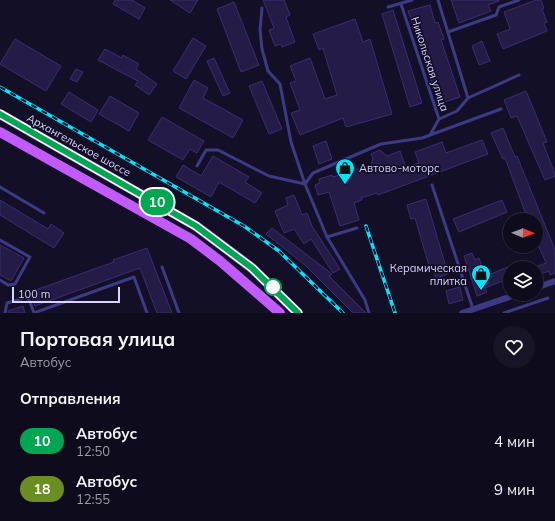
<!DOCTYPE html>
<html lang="ru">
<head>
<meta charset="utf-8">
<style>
  :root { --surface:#0e0b1c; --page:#171425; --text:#f1f3f6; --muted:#9b9ba3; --line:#2e2b3b }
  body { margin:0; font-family:Mulish,sans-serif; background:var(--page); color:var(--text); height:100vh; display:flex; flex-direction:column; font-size:15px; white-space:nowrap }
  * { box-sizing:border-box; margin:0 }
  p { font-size:13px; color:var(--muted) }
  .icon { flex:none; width:22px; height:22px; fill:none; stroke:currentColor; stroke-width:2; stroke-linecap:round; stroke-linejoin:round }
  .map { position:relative; height:313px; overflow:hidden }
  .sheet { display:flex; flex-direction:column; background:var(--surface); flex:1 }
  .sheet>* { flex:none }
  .badge { padding:0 8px; border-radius:13px; font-size:14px; line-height:26px }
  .needle { width:26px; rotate:91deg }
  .controls { position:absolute; left:503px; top:213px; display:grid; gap:8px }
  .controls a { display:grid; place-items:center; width:40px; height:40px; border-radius:50%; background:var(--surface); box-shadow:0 1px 3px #0004,0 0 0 1px var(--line); font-size:20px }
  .scale { position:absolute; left:12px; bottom:10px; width:108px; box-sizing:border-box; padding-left:4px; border:2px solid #d9d4ff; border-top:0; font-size:11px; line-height:14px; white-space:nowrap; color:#d9d4ff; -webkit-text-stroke:3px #130f26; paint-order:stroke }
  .map>.badge { position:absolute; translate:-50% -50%; box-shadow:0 0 0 2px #fff }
  h2 { padding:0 20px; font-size:15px; line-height:36px }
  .round { display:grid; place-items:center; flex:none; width:42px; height:42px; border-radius:21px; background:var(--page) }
  .head { display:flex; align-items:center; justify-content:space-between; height:68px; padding:0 20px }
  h1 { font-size:19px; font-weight:700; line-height:30px }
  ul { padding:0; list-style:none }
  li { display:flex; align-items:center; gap:12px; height:48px; padding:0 20px }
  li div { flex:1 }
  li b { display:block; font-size:15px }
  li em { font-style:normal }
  li .badge { min-width:44px; font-weight:700; text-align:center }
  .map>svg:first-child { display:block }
  .building { fill:#241b47; stroke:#3b2d73 }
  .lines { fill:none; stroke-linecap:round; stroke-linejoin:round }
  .lane { stroke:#3d3a85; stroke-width:3 }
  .street { stroke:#3d3a85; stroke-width:6 }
  .primary { stroke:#c25bff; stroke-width:10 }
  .rail-casing { stroke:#00e5ff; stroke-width:3.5 }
  .rail { stroke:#130f26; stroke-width:2; stroke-dasharray:6; stroke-linecap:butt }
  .line-casing { stroke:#fff; stroke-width:9 }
  .line { stroke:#00a651; stroke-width:6 }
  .stop-dot { fill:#fff; stroke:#00a651; stroke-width:2 }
  .labels { text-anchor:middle; stroke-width:3.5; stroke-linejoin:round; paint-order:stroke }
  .street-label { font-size:11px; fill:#d9d4ff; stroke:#130f26 }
  .poi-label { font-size:11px; fill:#d9d4ff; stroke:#130f26; text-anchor:start }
</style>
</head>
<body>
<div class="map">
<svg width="555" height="313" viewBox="0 0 555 313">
  <rect width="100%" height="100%" fill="#130f26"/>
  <!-- building -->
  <path class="building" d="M115 0H132L145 8 139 19 113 4Z
    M170 0H198L190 13Z
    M263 0H284L290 15 286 17 295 42 282 47 281 44 275 46 269 30 274 28Z
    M451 0H499V1L488 5 491 11 459 23Z
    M536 0H541L544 8 542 9 547 22 544 23 547 31 503 49 497 34 510 29 504 12Z
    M234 2 259 65 241 72 217 9Z
    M430 5 435 23 438 22 444 39 441 40 460 97 442 103 436 86 433 87 408 11Z
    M393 10 422 103 410 107 382 14Z
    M355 19 363 42 370 39 392 114 346 127 343 118 300 135 291 113 300 110 290 83 296 81 290 66 310 58 325 99 337 95 323 48 319 50 313 34Z
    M193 38 206 46 186 79 173 71Z
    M15 39 61 66 46 91 0 64Z
    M482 41 490 61 479 65 472 46Z
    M105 49 122 58 123 55 139 64 136 69 157 84 149 95 135 85 138 81 98 60Z
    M214 58 230 93 223 96 207 61Z
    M76 69 83 72 77 82 70 79Z
    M194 80 208 88 203 98 243 120 233 138 179 108Z
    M262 81 282 129 269 134 249 86Z
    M526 91 547 142 543 143 555 174V176L545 180 517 116 511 118 504 100Z
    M69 92 98 110 91 122 61 104Z
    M110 96 139 113 129 131 99 114Z
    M162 117 204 141 197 153 190 149 183 160 148 140Z
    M503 128 515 157 517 156 555 250V273L550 275 549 271 536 276V267L546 263 536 240V220H528L505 158 503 159 491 133Z
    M482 140 488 154 378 195 377 193 361 198 362 200 354 203 359 220 340 226 329 192 318 195 315 185 320 183 319 179 332 175 333 177 371 165 373 158 371 154 380 150 387 156 400 151 406 168 419 163 415 152 442 142 446 153Z
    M326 141 332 159 319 164 313 146Z
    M213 156 249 177 245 182 262 193 255 203 219 182 211 197 176 177 183 165 201 176Z
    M294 195 302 215 307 213 312 226 340 269 333 273 311 239 304 244 294 229 284 233 275 211 288 205 286 198Z
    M426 199 448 274 436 278 433 268 430 269 415 218 411 219 407 205Z
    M0 200 48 229 51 224 64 233 54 248 0 215Z
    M502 200 507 212 459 232 453 219Z
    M272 228 332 274 329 276 366 313H353L306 266 266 234Z
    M0 245 24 258 11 281 0 275Z
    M147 248 172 313H157L140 268 35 306 30 292 114 262 113 260Z
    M472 253 475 260 479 258 486 276 510 266V278L485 288 487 292 477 296 464 256Z
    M460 287 463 300 449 304 446 291Z
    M23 306 25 313H8V311Z"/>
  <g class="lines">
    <!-- lane -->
    <path class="lane" d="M438 0 468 98 457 111 439 119
      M388 7 412 0
      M262 8 260 30 262 49 268 71 280 84 291 142 305 184 327 237 365 300 369 313
      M448 32 496 15 499 7 519 0
      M468 98 519 75
      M430 135 501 109
      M197 166 206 150H218L269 176 305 184
      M305 184 313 173 381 144 422 138 430 135 439 119 401 4
      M432 185 473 309
      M0 187 44 213
      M327 237 357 228
      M0 240 30 257 15 284 8 285 0 280
      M162 267 179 313
      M5 313 7 303 28 297 34 313
      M34 313 134 277 147 313
      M504 313 548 298"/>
    <!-- street -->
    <path class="street" d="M536 288 555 281
      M462 313 518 294"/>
    <!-- primary -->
    <path class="primary" d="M0 114 196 226 252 268 298 313
      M0 132 191 239 220 261 280 313"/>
    <defs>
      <path id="rail" d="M0 87 244 226 279 251 343 313
        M366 226 395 313"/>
    </defs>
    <!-- rail casing -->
    <use href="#rail" class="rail-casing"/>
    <!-- rail -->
    <use href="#rail" class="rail"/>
  </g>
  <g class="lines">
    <defs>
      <path id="line" d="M0 114 196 226 252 268 298 313"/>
    </defs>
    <!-- line casing -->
    <use href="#line" class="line-casing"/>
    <!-- line -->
    <use href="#line" class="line"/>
  </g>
  <!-- icons -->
  <defs>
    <symbol id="shop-pin" viewBox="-11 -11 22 30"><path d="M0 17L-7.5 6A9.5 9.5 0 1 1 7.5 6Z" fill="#00e5ff" stroke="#130f26"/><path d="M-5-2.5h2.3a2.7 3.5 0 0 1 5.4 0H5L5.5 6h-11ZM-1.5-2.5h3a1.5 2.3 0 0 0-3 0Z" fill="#111"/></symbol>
  </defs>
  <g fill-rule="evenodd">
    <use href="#shop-pin" x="334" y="157" width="22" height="30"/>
    <use href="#shop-pin" x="470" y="263" width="22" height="30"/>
  </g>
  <!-- markers -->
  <circle class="stop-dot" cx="273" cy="287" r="8"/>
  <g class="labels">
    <!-- street labels -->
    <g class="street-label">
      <text transform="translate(430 64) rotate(72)" y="4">Никольская улица</text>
      <text transform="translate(79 145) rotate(29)" y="4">Архангельское шоссе</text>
    </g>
    <!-- poi labels -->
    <g class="poi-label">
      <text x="359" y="172">Автово-моторс</text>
      <text x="467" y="272" text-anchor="end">Керамическая<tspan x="467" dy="13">плитка</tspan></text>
    </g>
  </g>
</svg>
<div class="controls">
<a><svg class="needle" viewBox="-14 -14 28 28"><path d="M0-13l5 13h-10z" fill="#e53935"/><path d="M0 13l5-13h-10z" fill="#9b9ba3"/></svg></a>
<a><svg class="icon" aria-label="layers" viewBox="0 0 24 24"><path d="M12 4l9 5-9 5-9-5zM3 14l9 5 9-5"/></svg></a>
</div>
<div class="scale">100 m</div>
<b class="badge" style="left:157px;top:202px;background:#00a651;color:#fff">10</b>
</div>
<section class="sheet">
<div class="head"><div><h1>Портовая улица</h1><p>Автобус</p></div><a class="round"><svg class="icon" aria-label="heart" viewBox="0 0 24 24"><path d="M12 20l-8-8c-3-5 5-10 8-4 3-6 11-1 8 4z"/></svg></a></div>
<h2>Отправления</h2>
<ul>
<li><span class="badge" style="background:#00a651;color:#fff">10</span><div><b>Автобус</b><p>12:50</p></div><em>4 мин</em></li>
<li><span class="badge" style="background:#6b8e23;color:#fff">18</span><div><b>Автобус</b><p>12:55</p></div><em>9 мин</em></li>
</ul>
</section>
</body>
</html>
